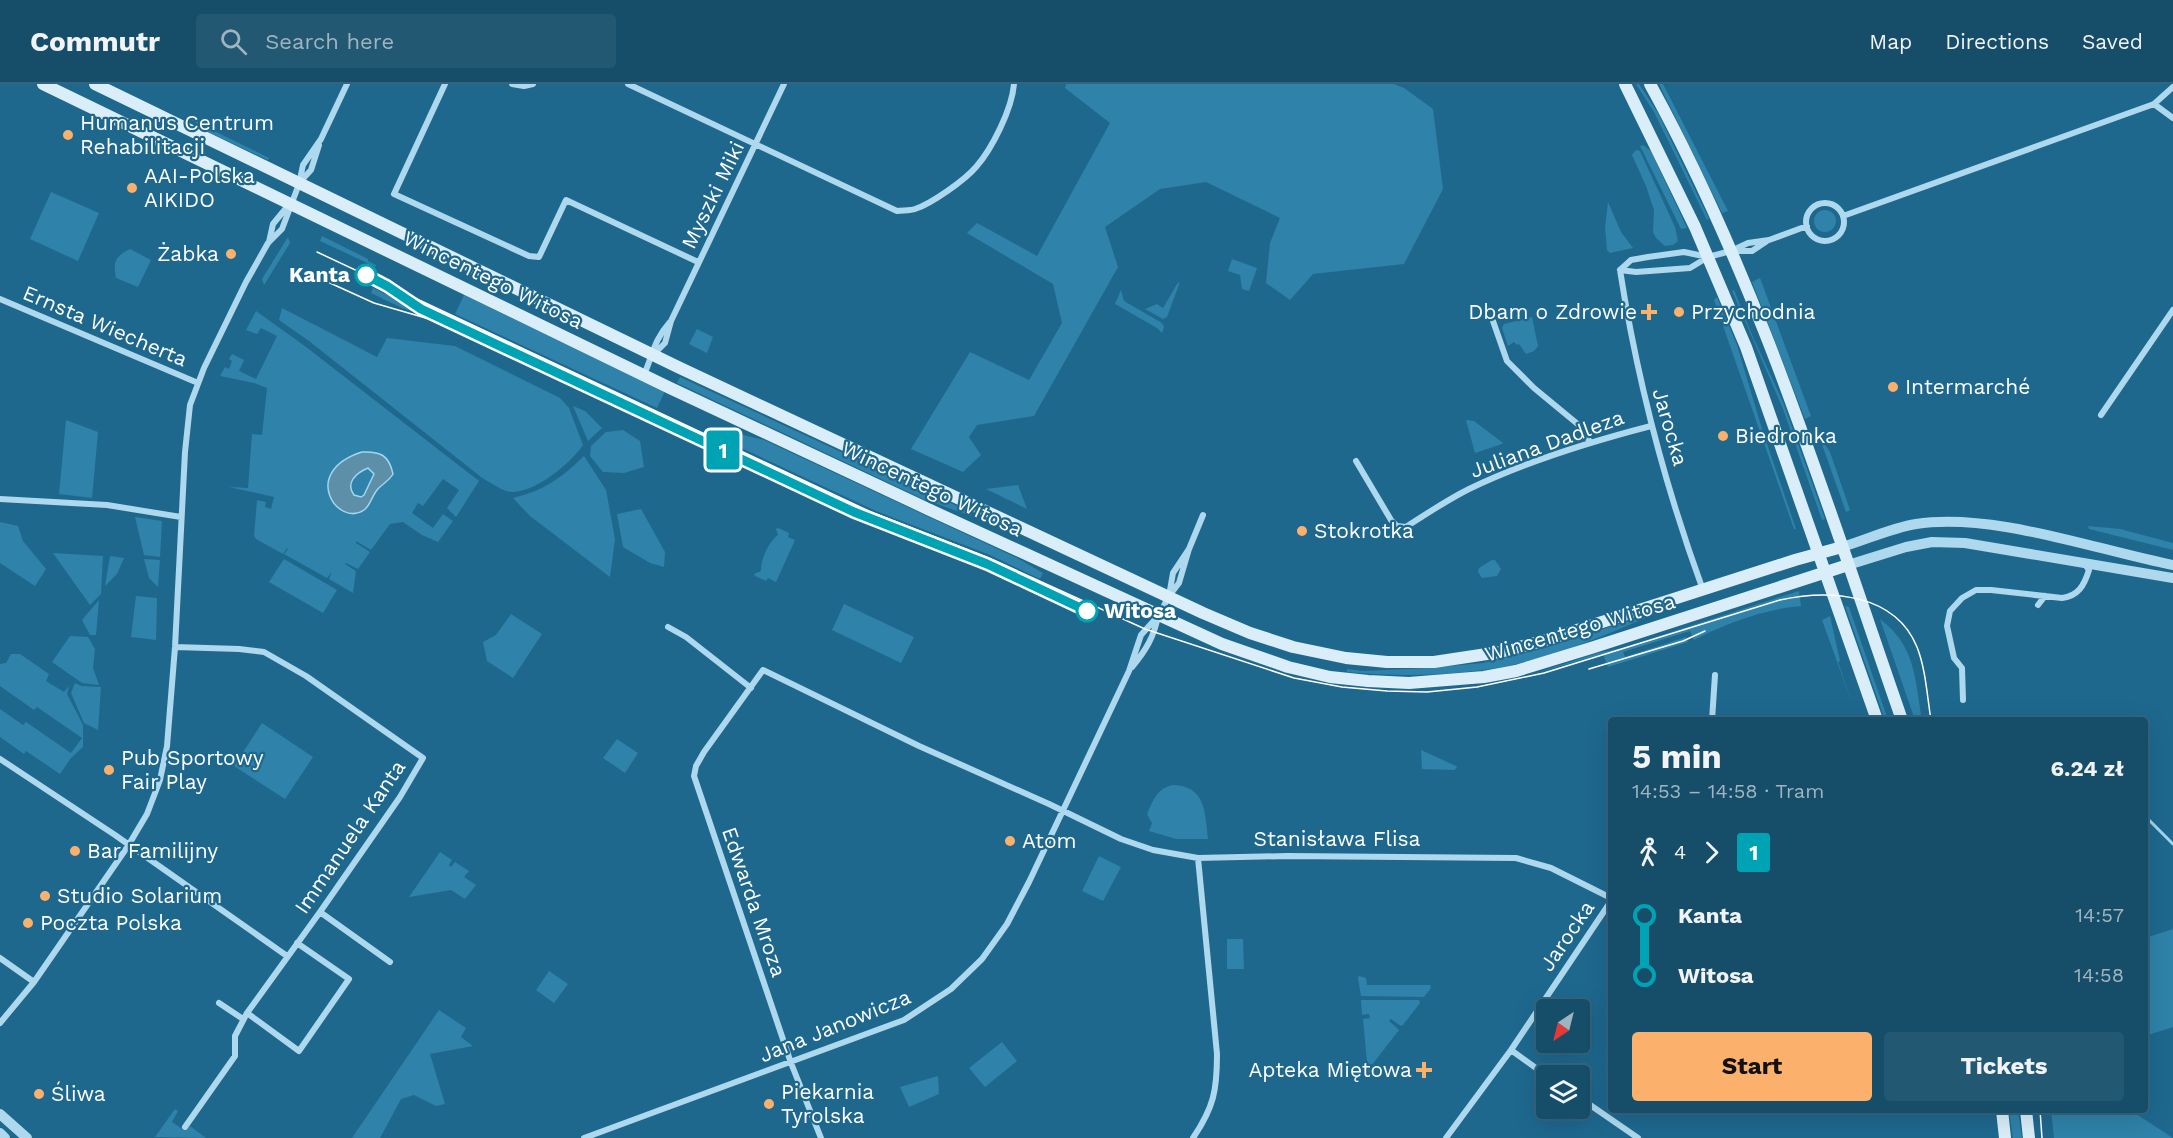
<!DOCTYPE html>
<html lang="en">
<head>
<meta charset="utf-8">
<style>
  :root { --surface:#164e6a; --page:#235872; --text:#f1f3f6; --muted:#9eb4c1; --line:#35657e; --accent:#fbb16c }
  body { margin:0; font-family:"Work Sans",sans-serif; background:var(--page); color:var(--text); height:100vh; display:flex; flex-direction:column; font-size:22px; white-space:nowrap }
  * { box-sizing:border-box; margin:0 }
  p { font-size:20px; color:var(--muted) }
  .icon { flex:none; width:33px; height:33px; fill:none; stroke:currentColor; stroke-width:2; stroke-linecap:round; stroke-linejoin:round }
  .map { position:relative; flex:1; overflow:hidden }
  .panel { position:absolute; left:1608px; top:633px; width:540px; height:396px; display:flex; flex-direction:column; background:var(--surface); border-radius:6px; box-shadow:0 6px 24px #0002,0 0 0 2px var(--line) }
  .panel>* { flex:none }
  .badge { padding:0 12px; border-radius:4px; font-size:21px; line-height:39px }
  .needle { width:39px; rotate:215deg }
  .fabs { position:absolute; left:1536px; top:915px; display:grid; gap:12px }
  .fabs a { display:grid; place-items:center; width:54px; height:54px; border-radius:6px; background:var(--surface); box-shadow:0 6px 24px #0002,0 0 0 2px var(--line); font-size:30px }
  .map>.badge { position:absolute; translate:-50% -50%; box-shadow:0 0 0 3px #fff }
  .legs { display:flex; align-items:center; gap:9px; height:66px; padding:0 24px; font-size:20px }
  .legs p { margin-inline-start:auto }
  .headline { display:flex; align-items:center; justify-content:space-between; height:102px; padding:0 24px }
  h1 { font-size:33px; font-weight:700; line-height:45px }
  .action { display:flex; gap:12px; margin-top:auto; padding:12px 24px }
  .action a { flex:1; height:69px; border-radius:6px; background:var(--accent); color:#111; font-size:24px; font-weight:700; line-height:69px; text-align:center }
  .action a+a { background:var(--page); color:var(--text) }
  ul { padding:0 24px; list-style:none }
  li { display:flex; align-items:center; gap:21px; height:60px; font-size:22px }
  li i { display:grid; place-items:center; width:9px; height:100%; margin:0 8px; background:currentColor }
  li i::after { content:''; width:15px; height:15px; margin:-8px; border:4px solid; border-radius:50%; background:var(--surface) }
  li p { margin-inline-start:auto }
  li:first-child i { background:linear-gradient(#0000 50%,currentColor 0) }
  li:last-child i { background:linear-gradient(currentColor 50%,#0000 0) }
  header { display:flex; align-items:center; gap:36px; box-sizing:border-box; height:84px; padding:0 30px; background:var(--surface); border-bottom:2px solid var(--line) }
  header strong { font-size:28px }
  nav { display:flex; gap:33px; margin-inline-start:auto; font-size:21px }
  .search { width:420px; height:54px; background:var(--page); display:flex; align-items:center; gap:15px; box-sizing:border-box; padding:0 21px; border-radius:6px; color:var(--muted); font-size:22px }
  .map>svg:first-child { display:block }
  .green { fill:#2f82a9 }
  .water { fill:#5d8fa8; stroke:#a0d6ee; stroke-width:1.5; fill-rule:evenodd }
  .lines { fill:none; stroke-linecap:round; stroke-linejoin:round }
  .stream { stroke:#a0d6ee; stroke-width:3 }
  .minor { stroke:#add8ed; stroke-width:6 }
  .tertiary { stroke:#add8ed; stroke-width:10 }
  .secondary { stroke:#d9eef9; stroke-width:12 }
  .tram { stroke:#fff; stroke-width:1.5 }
  .line-1-casing { stroke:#fff; stroke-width:14 }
  .line-1 { stroke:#00a3b4; stroke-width:9 }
  .poi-dot { fill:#fbb16c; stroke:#1e688e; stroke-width:2 }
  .stop-1-dot { fill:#fff; stroke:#00a3b4; stroke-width:3 }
  .labels { text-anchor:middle; stroke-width:4.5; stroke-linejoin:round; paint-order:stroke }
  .poi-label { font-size:21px; fill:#fff; stroke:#1e688e; text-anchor:start }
  .street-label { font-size:21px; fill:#fff; stroke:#1e688e }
  .stop-label { font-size:21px; font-weight:bold; fill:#fff; stroke:#1e688e; text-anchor:end }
</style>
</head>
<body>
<header>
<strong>Commutr</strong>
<div class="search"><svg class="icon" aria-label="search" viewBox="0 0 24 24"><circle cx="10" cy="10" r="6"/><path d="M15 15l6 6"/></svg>Search here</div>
<nav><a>Map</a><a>Directions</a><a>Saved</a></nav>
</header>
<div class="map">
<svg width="2173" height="1054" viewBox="0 0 2173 1054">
  <rect width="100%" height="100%" fill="#1e688e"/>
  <!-- green -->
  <path class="green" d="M1066 0H1394L1404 4 1433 25 1443 105 1404 180 1313 190 1290 216 1266 199 1270 159 1280 134 1206 98 1160 105 1105 143 1118 183 1034 332 977 341 969 353 981 371 963 388 911 365 970 268 1029 296 1062 239 1053 200 967 149 977 139 1037 172 1110 39 1065 4Z
    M1636 0H1639L1658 29 1709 135 1707 136 1654 28Z
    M1659 0H1663L1728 127 1722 129Z
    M191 32 202 41 269 74 268 76 210 49 189 34Z
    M1643 61 1651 67 1687 144 1681 145 1640 62Z
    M1636 66 1640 67 1675 143 1678 157 1673 161 1665 162 1656 154 1653 148 1654 126 1646 102 1632 71Z
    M51 108 99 129 78 177 30 155Z
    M1608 118 1621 148 1633 164 1610 169 1607 166 1605 143Z
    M1814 137a11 11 0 1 1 22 0a11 11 0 1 1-22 0Z
    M322 152 368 175V177L376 181V183L320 157Z
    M288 153 290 159 264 201 262 195Z
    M130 165 151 176 138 203 116 194C113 177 115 173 130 165Z
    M1232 175 1257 184 1249 207 1242 205 1240 191 1228 187Z
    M1760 194 1811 332 1805 335 1752 198Z
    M1180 198 1167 233 1163 235 1145 225 1157 220 1163 224 1177 200Z
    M373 204 439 236 402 224 371 209Z
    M1121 206 1124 217 1162 239 1164 243 1162 249 1157 244 1115 220Z
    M1734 206 1753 253 1783 318 1825 435 1822 436 1783 325 1732 207Z
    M464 211 665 307 657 324 455 230Z
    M1717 213 1737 261 1762 345 1796 445H1794L1714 216Z
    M282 224 377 273 387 254 455 262 560 314 569 324 583 361C571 379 530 414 506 407 498 404 489 398 481 393L309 257 279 236Z
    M256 227 306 263 479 397 456 433 447 424 459 406 443 395 423 422 418 419 412 429 433 444 443 430 453 437 438 458 422 451 403 438 390 440 371 466 356 457V459L370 468 358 485 346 479 345 480 356 487 353 509 329 495 332 488 327 494 284 470 288 465 287 464 283 470 256 455 254 452 257 416 266 418 265 423 271 425 274 413 229 403 248 404 252 350 262 351 267 304 254 299 220 292 225 283 229 285 232 277 229 275 232 270 244 276 239 287 256 295 277 252 261 244 257 250 246 246Z
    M1532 233 1538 262 1534 267 1526 270 1519 260 1517 261 1514 258 1508 262 1502 244 1504 240Z
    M697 245 713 253 707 269 689 260Z
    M680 293 972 429 971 432 923 415 677 299Z
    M573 322 585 327 602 344 588 357Z
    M66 336 98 348 92 414 59 410Z
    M1466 336 1474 337 1503 359 1502 360 1475 369Z
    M623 346 640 357 644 383 624 389 603 388 590 372 591 362 606 348Z
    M740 350 764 356 1019 475 1043 489 1040 495 990 471 876 427 735 361Z
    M1819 352 1830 368 1850 426 1846 428Z
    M584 372 606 406 615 455 610 493 530 432 513 414C543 407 563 393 584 372Z
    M1018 401 1027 425 986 405Z
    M641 425 665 468 664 483 650 479 623 463 617 430Z
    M135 433 162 437 160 473 144 471Z
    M0 438 18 442 23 457 46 485 35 502 0 479Z
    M2088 442 2120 445 2173 459V466L2089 445Z
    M778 444 789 449 788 453 795 456 776 498 768 494 766 497 755 492 754 490 761 487C760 477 769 457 778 451L776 445Z
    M53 469 103 472 101 510 90 521Z
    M110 472 124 474 117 490 105 502Z
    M144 475 160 476 158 503 149 494Z
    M284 475 337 506 323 529 269 498Z
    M1492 476H1495L1501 485 1497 492 1482 494 1478 488 1479 484Z
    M1799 507 1801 522C1765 525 1726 539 1694 556L1690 547 1623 568 1625 573 1686 553 1688 558 1608 583 1603 570 1533 590 1598 569 1622 564Z
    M136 512 157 514 156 556 131 553Z
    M99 516 96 551H90L82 536Z
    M844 520 914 553 901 579 832 546Z
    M1845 522 1849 523 1888 636H1885Z
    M511 530 542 550 513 594 487 577 483 558 496 551Z
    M1647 531 1648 533C1603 552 1557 572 1508 582 1454 592 1401 593 1347 588V585L1363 587 1427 584 1483 579 1545 564Z
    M1830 532 1840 577 1838 578 1853 622 1822 536Z
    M1880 535C1916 562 1915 596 1922 636H1915Z
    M70 552 88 553 95 565 93 584 99 601 82 599 52 578Z
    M11 570H20L49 590 46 597 64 608 69 602 67 610 83 641V663L71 674 60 690 26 667 24 670 0 653V625L23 641 26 638 71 669 82 654 37 623 34 626 0 602V580L6 579Z
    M75 599 81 602 101 603 98 646 84 639 71 609Z
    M262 639 313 673 285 715 234 682Z
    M617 655 638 669 625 689 603 674Z
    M1421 666 1456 682 1457 684 1454 686 1422 685Z
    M1173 701C1206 702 1205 729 1208 755H1176L1149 747 1152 739 1147 730C1153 717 1157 704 1173 701Z
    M440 768 452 776 449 781 451 783 455 778 469 787 464 793 476 801 465 815 451 806 409 813Z
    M1099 772 1121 783 1103 817 1082 807Z
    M2173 845V943L2145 952V854Z
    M1227 855H1243L1244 885H1227Z
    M549 887 568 900 554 919 536 906Z
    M1359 892 1366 894 1367 901H1430L1431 904 1424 913 1361 912 1358 894Z
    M1419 916 1420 919 1403 941 1401 942 1391 935 1389 937 1399 946 1371 982 1373 989H1368L1363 935 1370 934 1369 930 1362 931 1361 916Z
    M439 926 466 944 461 953 473 962 430 970 445 1020 436 1022 414 1011 401 1015 380 1054H352Z
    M1002 958 1017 977 985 1003 969 984Z
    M938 992 939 1010 909 1023 900 1003Z
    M175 1025 178 1027 172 1038 185 1047 190 1042 206 1054 155 1053Z
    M2009 1026H2018L2022 1054H2013Z
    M2051 1026H2130L2173 1054H2054Z"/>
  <!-- water -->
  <path class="water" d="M362 368C380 367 389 371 393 390 389 397 382 400 377 406 372 412 370 422 364 426 338 444 299 388 362 368ZM368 384 374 390 364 411 361 413 354 411C345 399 356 389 368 384Z"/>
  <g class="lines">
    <!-- stream -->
    <path class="stream" d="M2145 732 2173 760"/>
    <!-- minor -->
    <path class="minor" d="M445 0 394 110 529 172 539 173 566 116 698 178
      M512 0 524 2 533 0
      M628 0 897 127C902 126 910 127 915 125 931 120 965 96 976 83 992 65 1012 25 1014 0
      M2154 20 2173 34
      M299 99 311 86 319 61
      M1806 138a19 19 0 1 1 38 0a19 19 0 1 1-38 0Z
      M1843 132 2154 20 2173 3
      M269 158 273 140 287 123
      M1735 167H1752L1767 157
      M1620 186C1637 295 1665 402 1703 506
      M1620 186 1636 188 1690 184 1708 173 1731 167 1748 159 1769 156 1807 142
      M1620 186 1631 176 1648 173 1684 168 1708 173
      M0 215 198 299
      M1493 237 1507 277 1534 304 1580 342 1590 358
      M653 271 665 259 671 237 784 0
      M644 291C653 270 654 256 670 238
      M2101 331 2173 226
      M1356 377 1391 436 1397 442 1406 443C1426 430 1447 416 1469 405 1527 377 1589 358 1651 342
      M0 415 107 421 181 433
      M1169 512 1173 489 1189 465 1203 431
      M2038 521 2045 512
      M668 543 686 553 751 604
      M175 563 239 565 264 568 306 592 423 674 400 713 320 828 247 929 235 952V972L185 1043
      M1132 583C1146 566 1154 553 1158 532
      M1963 616 1962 584 1954 574 1947 542 1950 527 1962 514 1976 506H1991L2062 514C2078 512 2084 502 2089 486L2084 479
      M1712 636 1715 591
      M0 675 115 751 287 872
      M320 828 390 878
      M0 874 34 898
      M219 919 243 935
      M247 929 299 967 349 895 297 859
      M0 939 34 898 128 762 147 730 160 696 167 662 175 563 185 368 190 321 204 284 246 198 268 159 282 145 299 100 303 81 321 55 347 0
      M1511 966 1547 992
      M1580 1014 1638 1054
      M584 1054 904 936 951 905 982 875 1007 840 1029 798 1129 587 1141 551 1159 531 1169 512 1179 499 1189 465
      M821 1054 791 979 694 692 696 682 704 668 763 586 919 662 1049 720 1121 755 1153 766 1198 774 1287 772 1516 774 1551 784 1611 814
      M1193 1054C1214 1023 1217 1006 1217 970L1198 774
      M1446 1054 1511 966 1611 817"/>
    <!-- tertiary -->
    <path class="tertiary" d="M1842 463C1866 456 1891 444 1916 440 1993 428 2096 466 2173 481
      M1848 481 1906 463 1932 458 1965 459 2173 494
      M0 1030 27 1054
      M0 1049 5 1054"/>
    <!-- secondary -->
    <path class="secondary" d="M43 0 670 304 930 426 1222 560 1288 583 1330 593 1368 597 1409 599 1484 593 1516 587 1591 564 1848 481
      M95 0 680 284 1203 529 1250 549 1293 563 1346 574 1387 578H1434L1500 568 1546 556 1795 476 1842 463
      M1625 0 1695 143 1746 263 1877 636
      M1650 0C1760 200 1827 421 1902 636
      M2002 1026 2005 1054
      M2026 1026 2029 1054"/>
    <!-- tram -->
    <path class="tram" d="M317 168 871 428 989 474 1145 545 1294 594 1342 603 1387 607 1427 608 1477 603 1544 589 1780 516C1829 505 1895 509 1917 563 1926 586 1927 612 1931 636
      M308 189 374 219 467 246
      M1589 585 1683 557 1705 547
      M2040 1026 2042 1054"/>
  </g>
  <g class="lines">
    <defs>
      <path id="line-1" d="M366 191 387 202 421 225 854 428 987 480 1087 527"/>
    </defs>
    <!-- line-1 casing -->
    <use href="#line-1" class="line-1-casing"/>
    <!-- line-1 -->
    <use href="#line-1" class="line-1"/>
  </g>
  <!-- markers -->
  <g class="poi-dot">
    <circle cx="68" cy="51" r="6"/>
    <circle cx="132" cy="104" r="6"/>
    <circle cx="231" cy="170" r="6"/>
    <path d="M1646 219h6v6h6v6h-6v6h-6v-6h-6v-6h6z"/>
    <circle cx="1679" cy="228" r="6"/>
    <circle cx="1893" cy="303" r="6"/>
    <circle cx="1723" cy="352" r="6"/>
    <circle cx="1302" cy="447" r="6"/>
    <circle cx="109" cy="686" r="6"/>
    <circle cx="1010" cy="757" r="6"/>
    <circle cx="75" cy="767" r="6"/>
    <circle cx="45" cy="812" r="6"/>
    <circle cx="28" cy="839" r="6"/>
    <path d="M1421 977h6v6h6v6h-6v6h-6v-6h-6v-6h6z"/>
    <circle cx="39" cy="1010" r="6"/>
    <circle cx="769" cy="1020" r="6"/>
  </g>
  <g class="stop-1-dot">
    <circle cx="366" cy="191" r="10"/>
    <circle cx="1087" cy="527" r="10"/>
  </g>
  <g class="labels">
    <!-- poi labels -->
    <g class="poi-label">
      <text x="80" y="46">Humanus Centrum<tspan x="80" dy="24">Rehabilitacji</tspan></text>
      <text x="144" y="99">AAI-Polska<tspan x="144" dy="24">AIKIDO</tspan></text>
      <text x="219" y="177" text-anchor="end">Żabka</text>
      <text x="1637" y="235" text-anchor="end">Dbam o Zdrowie</text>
      <text x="1691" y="235">Przychodnia</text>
      <text x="1905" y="310">Intermarché</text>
      <text x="1735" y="359">Biedronka</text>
      <text x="1314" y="454">Stokrotka</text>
      <text x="121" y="681">Pub Sportowy<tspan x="121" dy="24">Fair Play</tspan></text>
      <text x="1022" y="764">Atom</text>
      <text x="87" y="774">Bar Familijny</text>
      <text x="57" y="819">Studio Solarium</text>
      <text x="40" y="846">Poczta Polska</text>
      <text x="1412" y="993" text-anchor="end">Apteka Miętowa</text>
      <text x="781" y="1015">Piekarnia<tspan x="781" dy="24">Tyrolska</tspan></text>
      <text x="51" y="1017">Śliwa</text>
    </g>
    <!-- street labels -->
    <g class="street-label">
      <text transform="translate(713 111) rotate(-64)" y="7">Myszki Miki</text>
      <text transform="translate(493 196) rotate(26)" y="7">Wincentego Witosa</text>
      <text transform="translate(105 242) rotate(23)" y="7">Ernsta Wiecherta</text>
      <text transform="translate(1670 343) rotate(74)" y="7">Jarocka</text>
      <text transform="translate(1547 360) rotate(-20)" y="7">Juliana Dadleza</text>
      <text transform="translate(932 405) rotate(25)" y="7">Wincentego Witosa</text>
      <text transform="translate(1580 544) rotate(-16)" y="7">Wincentego Witosa</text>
      <text transform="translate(350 753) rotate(-56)" y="7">Immanuela Kanta</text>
      <text x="1337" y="762">Stanisława Flisa</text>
      <text transform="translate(754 818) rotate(71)" y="7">Edwarda Mroza</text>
      <text transform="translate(1567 852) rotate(-56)" y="7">Jarocka</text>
      <text transform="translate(835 942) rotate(-22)" y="7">Jana Janowicza</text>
    </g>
    <!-- stop labels -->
    <g class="stop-label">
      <text x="350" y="198">Kanta</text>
      <text x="1104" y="534" text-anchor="start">Witosa</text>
    </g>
  </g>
</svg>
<div class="fabs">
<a><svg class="needle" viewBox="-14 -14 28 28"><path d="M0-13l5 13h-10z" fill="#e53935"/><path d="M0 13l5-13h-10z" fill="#9eb4c1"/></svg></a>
<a><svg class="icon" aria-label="layers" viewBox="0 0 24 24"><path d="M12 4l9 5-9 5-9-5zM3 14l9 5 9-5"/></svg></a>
</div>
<b class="badge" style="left:723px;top:366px;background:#00a3b4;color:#fff">1</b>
<section class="panel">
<div class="headline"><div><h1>5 min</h1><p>14:53 – 14:58 · Tram</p></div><b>6.24 zł</b></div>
<div class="legs"><svg class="icon" aria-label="walk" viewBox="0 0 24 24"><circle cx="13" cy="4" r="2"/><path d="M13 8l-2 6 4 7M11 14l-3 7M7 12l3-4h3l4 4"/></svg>4<svg class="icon" aria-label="forward" viewBox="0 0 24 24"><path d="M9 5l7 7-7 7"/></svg><b class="badge" style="background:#00a3b4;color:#fff">1</b></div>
<ul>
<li><i style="color:#00a3b4"></i><b>Kanta</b><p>14:57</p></li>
<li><i style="color:#00a3b4"></i><b>Witosa</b><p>14:58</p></li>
</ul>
<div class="action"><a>Start</a><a>Tickets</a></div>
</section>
</div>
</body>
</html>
